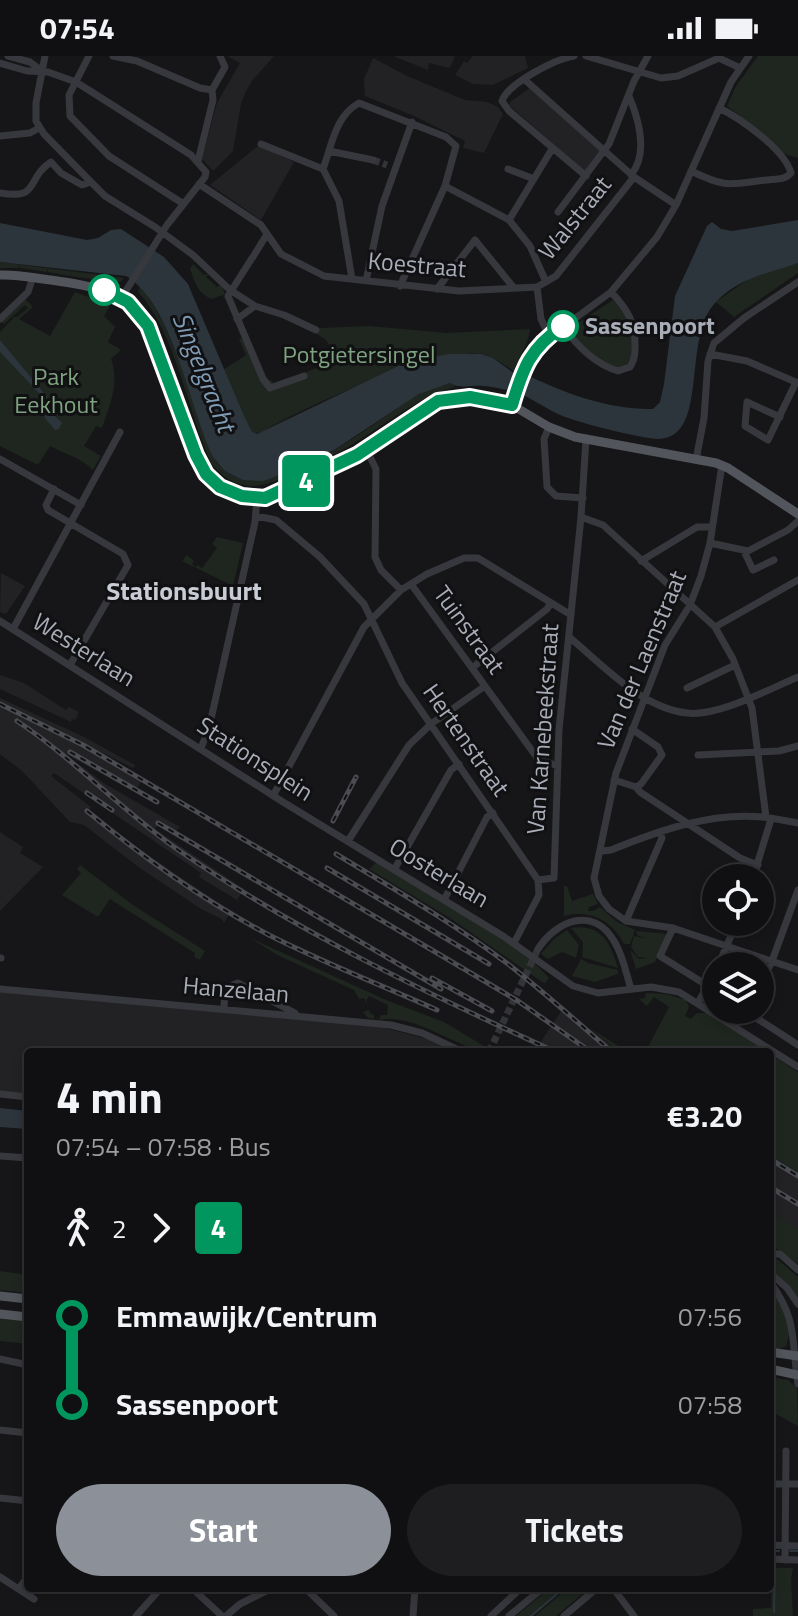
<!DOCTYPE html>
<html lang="en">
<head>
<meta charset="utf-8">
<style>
  :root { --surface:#101012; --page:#1e1e20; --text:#f1f3f6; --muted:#9c9d9f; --line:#303032; --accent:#8c9099 }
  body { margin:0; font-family:"Titillium Web",sans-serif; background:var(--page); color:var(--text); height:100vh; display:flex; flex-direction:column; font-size:30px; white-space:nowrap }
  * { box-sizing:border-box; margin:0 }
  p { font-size:26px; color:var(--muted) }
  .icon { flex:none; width:44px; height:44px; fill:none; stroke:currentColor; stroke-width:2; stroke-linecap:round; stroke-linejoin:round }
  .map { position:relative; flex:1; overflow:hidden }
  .drawer { position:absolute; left:24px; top:992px; width:750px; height:544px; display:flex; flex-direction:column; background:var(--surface); border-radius:8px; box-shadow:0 4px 12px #0003,0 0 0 2px var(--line) }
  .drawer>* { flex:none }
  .badge { padding:0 16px; border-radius:6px; font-size:28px; line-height:52px }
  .controls { position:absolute; left:702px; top:808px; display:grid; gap:16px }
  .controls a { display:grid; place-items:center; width:72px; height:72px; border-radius:50%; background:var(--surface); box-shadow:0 4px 12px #0003,0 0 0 2px var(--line); font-size:40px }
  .map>.badge { position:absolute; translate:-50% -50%; box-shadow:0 0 0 4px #fff }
  .legs { display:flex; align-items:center; gap:12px; height:88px; padding:0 32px; font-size:26px }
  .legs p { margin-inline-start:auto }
  .headline { display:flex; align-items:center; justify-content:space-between; height:136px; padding:0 32px }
  h1 { font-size:44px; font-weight:700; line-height:60px }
  .action { display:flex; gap:16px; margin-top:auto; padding:16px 32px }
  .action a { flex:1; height:92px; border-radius:48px; background:var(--accent); color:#fff; font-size:32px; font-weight:700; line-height:92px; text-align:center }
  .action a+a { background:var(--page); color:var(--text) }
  ul { padding:0 32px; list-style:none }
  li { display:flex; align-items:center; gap:28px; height:88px; font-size:30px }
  li i { display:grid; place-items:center; width:12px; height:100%; margin:0 10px; background:currentColor }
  li i::after { content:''; width:20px; height:20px; margin:-10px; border:6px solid; border-radius:50%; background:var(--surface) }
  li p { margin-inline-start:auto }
  li:first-child i { background:linear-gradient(#0000 50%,currentColor 0) }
  li:last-child i { background:linear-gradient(currentColor 50%,#0000 0) }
  .status { display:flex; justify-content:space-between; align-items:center; height:56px; padding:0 40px; background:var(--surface); direction:ltr }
  .status svg { height:22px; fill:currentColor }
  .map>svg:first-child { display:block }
  .built { fill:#222225 }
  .green { fill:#1e261f }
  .water { fill:#2c353c }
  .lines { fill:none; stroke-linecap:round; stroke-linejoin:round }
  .stream { stroke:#2c353c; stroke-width:2 }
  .minor-tunnel { stroke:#333438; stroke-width:7; stroke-dasharray:7 3.5; stroke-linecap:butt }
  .minor { stroke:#37383d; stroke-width:7 }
  .major { stroke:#53555c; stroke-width:9 }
  .rail-casing { stroke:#4a4c52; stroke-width:5 }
  .rail { stroke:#111113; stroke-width:2; stroke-dasharray:6; stroke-linecap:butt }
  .line-1-casing { stroke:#fff; stroke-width:18 }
  .line-1 { stroke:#00965e; stroke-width:12 }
  .stop-1-dot { fill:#fff; stroke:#00965e; stroke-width:4 }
  .labels { text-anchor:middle; stroke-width:6; stroke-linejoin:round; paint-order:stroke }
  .street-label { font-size:24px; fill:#a8adb8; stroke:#111113 }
  .stop-label { font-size:24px; font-weight:bold; fill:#a8adb8; stroke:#111113; text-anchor:start }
  .park-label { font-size:24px; fill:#7fa381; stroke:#111113 }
  .water-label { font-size:26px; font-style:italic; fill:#7f9bb3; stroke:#111113 }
  .neighbourhood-label { font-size:26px; font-weight:bold; fill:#c9ccd4; stroke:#111113 }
</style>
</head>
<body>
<div class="status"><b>07:54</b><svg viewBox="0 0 49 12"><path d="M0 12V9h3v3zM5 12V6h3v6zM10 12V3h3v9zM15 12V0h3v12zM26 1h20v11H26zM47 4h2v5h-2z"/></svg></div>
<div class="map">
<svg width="798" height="1560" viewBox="0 0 798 1560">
  <rect width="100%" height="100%" fill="#161618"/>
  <!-- built -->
  <path class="built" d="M227 0H274L252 25 246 35 241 48 233 95 213 115 202 103 217 47 240 7Z
    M393 0H455L450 12 429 7 428 14Z
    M473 0H525L528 12 493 29 473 28 455 19 464 5 467 7Z
    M373 2 407 20 465 44 487 46 498 51 503 58 484 97 463 92 465 85 414 60 365 40 364 23Z
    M530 32 603 96 586 116 510 50V46Z
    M259 89 294 106 261 164 210 129Z
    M1 517 25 530 6 558 0 556Z
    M0 619 24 627 66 654 69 651 79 656 75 664 72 663 71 666 0 633Z
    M0 642 84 681 135 709 133 712 95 693 143 722 135 736 64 697 105 728 180 771 174 777 158 769 155 773 244 833 237 844 199 821 201 817 54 717 51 720 91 751 88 755 141 795 231 855 224 867 222 863 201 853 137 810 84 769 70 766 22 715 0 698Z
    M0 776 23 791 20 797 43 811 0 855Z
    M0 936 382 971 430 984 454 996H28V1039L0 1036Z
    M564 951 593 976 620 996H534Z
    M770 1099 798 1116V1206L770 1188Z"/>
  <!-- green -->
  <path class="green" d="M758 0H798V102L782 97 754 70 727 50 736 30Z
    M0 206 124 222 120 226 110 225V221L109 225 98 224V219L97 224 71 220V216L70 220 48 216V212L47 216 20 212V208L19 212H0Z
    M798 207V217L734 261 716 246 751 221Z
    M193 208 204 219 209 217 206 221 217 231 221 228 225 238 212 243C196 237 195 225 190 213Z
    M140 230C176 276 188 337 209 391 243 479 377 362 421 337 430 332 440 330 450 327L455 331C419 340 391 365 359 384 338 398 316 408 293 417 280 423 267 430 252 430 235 430 221 420 211 407 188 356 175 275 138 236Z
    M75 236 110 249 104 260 115 271 108 286 121 294 111 303C120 326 110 349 102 372L96 370 84 390 101 400 93 414C80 401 66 399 50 390L38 409 0 390V276L14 261H17L28 252 25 249 4 268 0 265 25 243 33 251 19 263 50 280Z
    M613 244C635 267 633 275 632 305L622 312C602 310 578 291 570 272Z
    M242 265 267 322 273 326V330L326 308 331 292 326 284 317 278 320 272 369 270 446 277 530 273C528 289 519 300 514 315 504 309 493 300 481 298 437 291 300 352 262 376L252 378 248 374 223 314 246 299 239 283 242 282Z
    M172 307 209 408 224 423 242 431 241 434 221 425 204 405 168 308Z
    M217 481 243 487 233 530 182 505 187 499 194 505 192 508 196 511 198 509 202 512 217 492 212 488Z
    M377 806C432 840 506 875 549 922L545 927 542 926 450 862 369 813Z
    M80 809 133 849 205 895 200 904 194 901 195 897 110 843 98 861 62 839 81 817 77 813Z
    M564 830H567L572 845 593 838 598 848 589 851 588 855H593L600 851 617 866 635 874 630 888H624C612 865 591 853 564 860Z
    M571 872C603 867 611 890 618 912L582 901 583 886Z
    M567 874 579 889 576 902 562 896 548 903 541 898 554 883Z
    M636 875 668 878 655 906 636 913 630 894 639 903 648 902 638 901 631 891 634 880 647 883 637 879Z
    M250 882 386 944 444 966 494 996C458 996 418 956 379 964L381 959H387L388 949 369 940 366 945 370 957 374 959V963L368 962 363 956 369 954 364 942 359 943 354 934 277 899Z
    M581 903 588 907 618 914V918L595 926 572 920Z
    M646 937 666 938 686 944 689 951 685 960 691 963 697 957H707L767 996H620L588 971 628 996 647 993 669 951 654 941 647 950 639 943 645 942Z
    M770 998 798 1016V1116L770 1099Z
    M770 1156 798 1172V1208L770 1188Z
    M777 1203 798 1221V1243L770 1214 772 1205Z
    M0 1215 28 1219V1237L0 1234Z
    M770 1230C782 1247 795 1268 786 1290L779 1293 770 1292V1278L776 1272 770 1257Z
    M0 1261 28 1265V1288L0 1285Z
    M770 1321 788 1324 797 1332 798 1370 770 1355Z
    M772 1512H793L791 1524 793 1560H753V1553L771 1552Z
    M550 1532H566L533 1560H516Z
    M568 1532 588 1533 556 1560H535Z"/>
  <!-- water -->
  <path class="water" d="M798 164V207C767 218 740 221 716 246 681 281 710 381 659 383 643 383 574 366 558 358 541 350 528 339 510 334 502 334 493 330 483 330 472 329 458 333 450 327L419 338 334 394 272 422 263 425 243 424 225 415 213 401C189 351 173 248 126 220L0 206V167L87 184 98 182 111 174 121 173 164 201 188 228 244 360 252 376 257 378 407 306 449 298H481L493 302 515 318 527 322 531 321C567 338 611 354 653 353L660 346 664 328 675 240 707 170 712 166 721 173 732 175Z
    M0 284 48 342 54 359 62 367 59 373 55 374 45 362 39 337 0 296Z
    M0 1052 28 1055V1073L0 1071Z"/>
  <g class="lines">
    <!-- stream -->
    <path class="stream" d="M770 1495H779
      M790 1495H798
      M774 1556 775 1513
      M531 1560 564 1532"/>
    <!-- minor-tunnel -->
    <path class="minor-tunnel" d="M373 104 387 109
      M489 996 538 893"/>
    <!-- minor -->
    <path class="minor" d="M8 0 30 6 41 14
      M45 0 36 47V65L44 78 91 126 105 140 155 171 193 199 230 234 255 250 284 259 316 274
      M89 0 69 39 70 60 109 100 182 147
      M113 0 137 5 200 32 212 34
      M574 0C556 3 508 27 502 45L509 55 586 120
      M586 0 661 22 678 20 719 2 740 12
      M0 7 27 15 48 16 76 26 191 99 206 116 205 121 167 169 122 241
      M525 24 634 121 676 149
      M212 34 225 11 220 0
      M629 40C639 64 649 97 631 119
      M0 80 30 77 39 72
      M261 88 323 113
      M329 95 373 104
      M198 105 213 44 212 34
      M508 113 534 123
      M691 115C728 133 730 128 767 124 777 123 785 124 791 117 785 94 740 62 719 52
      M199 128 261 169 281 198 324 220 459 235 537 231 556 220 634 121
      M445 130 509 164 530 190 546 226
      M0 137C41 144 25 123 51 106L61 117 82 129 91 126
      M558 156 609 88 634 25 648 0
      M509 164 552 93
      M253 201 267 178
      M252 202 228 240 263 323 270 332 304 320
      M352 223 339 145 323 113C332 89 335 60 359 47L446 81 456 90 445 130 400 230
      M366 225 382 150 412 66
      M537 231 541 263 549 280
      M437 233 475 184 514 232
      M0 263 28 236 33 221
      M237 263 255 250
      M563 270C577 290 595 308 618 315L630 311C634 305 635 301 635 293 636 267 628 254 611 236
      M710 298 747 305 798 327
      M512 349 527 305 536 291 611 236 657 181 676 149 731 26 749 0
      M780 361 747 346 745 370 768 384 796 326
      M549 371 544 383 547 431 556 440 583 442
      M366 393 376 413 375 501 381 514 401 534
      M0 403 81 449
      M696 404 704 362 708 305 714 287 744 262 798 226
      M722 409 710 487 701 520 690 549 665 589 616 717 594 822 599 840 609 853 626 865 673 872 798 914
      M54 433 46 449 48 454 123 498 128 509 70 609
      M256 460 276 464 320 501 364 548 402 627 538 824 539 839 514 887
      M581 461 603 469 715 571 733 603 752 652 766 761
      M710 487 748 495 788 474 798 465
      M744 495 753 514 774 504
      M641 505 697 471H711
      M411 528 538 703 558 710
      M0 565 283 746 503 880 573 930 598 937 651 931 679 936 798 1011
      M715 571 798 524
      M13 573 120 376
      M569 581C603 609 641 652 687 657 718 661 769 633 798 621
      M472 612 547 553 551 547
      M687 632 735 609
      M632 673 658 691 662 699 641 728 636 731
      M201 692 209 672 255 466 257 442
      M698 699 779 695 798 690
      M614 724 636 731 640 736 740 802 758 809
      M273 740 364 571 401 534 427 518 464 502H478L571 559
      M348 785 409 689 431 668 485 630
      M602 795 611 794C658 775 710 756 762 761 773 762 786 765 798 767
      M394 814 451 714 459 708
      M753 822 771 763
      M538 824 554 822 559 674 581 461 586 383
      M444 844 487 761 493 757
      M626 865 662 782 660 776
      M673 872 660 900 708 930
      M538 893C556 865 593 849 614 885 623 899 626 917 631 933
      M0 902H1
      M718 910 737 866
      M760 930 772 905 798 834
      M0 933 391 969 422 977 463 996
      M698 947 716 914
      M224 953C224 942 225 930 238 927L295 957
      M747 956 798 989
      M0 1038 28 1041
      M0 1100 28 1102
      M28 1180V1183
      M770 1198H780L798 1214
      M770 1217 787 1232 798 1248
      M770 1226C798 1264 791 1283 798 1328
      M0 1303 28 1309
      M0 1374 28 1377
      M770 1428H798
      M0 1442 28 1445
      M770 1489 798 1490
      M770 1503 798 1504
      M785 1504 786 1395
      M0 1521 34 1543
      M19 1532 28 1521
      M192 1532 222 1560
      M305 1532 334 1560
      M613 1532 634 1560
      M136 1560 161 1532
      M226 1560 240 1548 272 1532
      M413 1560 415 1532
      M491 1560 521 1532
      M509 1560 543 1532
      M564 1560 597 1532"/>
    <!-- major -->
    <path class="major" d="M0 219C17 218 34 222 51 224 94 230 132 236 152 279L202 413C218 435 245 446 272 440L357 399 428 350 458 341 482 342 512 349 549 371 575 381 716 407 728 412 798 458
      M0 1240 28 1243
      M0 1258 28 1261
      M770 1296 798 1300
      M770 1313 798 1319"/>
    <defs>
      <path id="rail" d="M0 648 83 689 437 897 518 945 591 996
        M17 665C73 702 119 752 174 791 293 874 424 936 556 996
        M70 696 157 746
        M87 737 112 754
        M87 755C144 802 204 845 269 879 324 907 381 929 437 954
        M333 765 356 721
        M158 767 441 933
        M336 798C394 833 453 867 508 908 544 936 577 966 612 996
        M327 812 489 908
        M432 922 492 955
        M770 1103 798 1120
        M770 1131 798 1148"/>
    </defs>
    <!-- rail casing -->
    <use href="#rail" class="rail-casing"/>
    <!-- rail -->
    <use href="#rail" class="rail"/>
  </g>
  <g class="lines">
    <defs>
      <path id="line-1" d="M104 234 128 246 148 270 196 399 206 418 220 431 242 440 265 442 357 399 438 345 470 341 512 349C523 312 530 292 563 270"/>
    </defs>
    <!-- line-1 casing -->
    <use href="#line-1" class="line-1-casing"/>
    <!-- line-1 -->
    <use href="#line-1" class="line-1"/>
  </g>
  <!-- markers -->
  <g class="stop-1-dot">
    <circle cx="104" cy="234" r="14"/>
    <circle cx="563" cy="270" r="14"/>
  </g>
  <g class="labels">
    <!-- street labels -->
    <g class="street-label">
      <text transform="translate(575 162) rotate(-51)" y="8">Walstraat</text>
      <text transform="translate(417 209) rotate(5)" y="8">Koestraat</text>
      <text transform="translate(469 574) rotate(54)" y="8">Tuinstraat</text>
      <text transform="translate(84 594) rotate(32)" y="8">Westerlaan</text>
      <text transform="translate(642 604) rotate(-67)" y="8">Van der Laenstraat</text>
      <text transform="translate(543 673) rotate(-86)" y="8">Van Karnebeekstraat</text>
      <text transform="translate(466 684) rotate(55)" y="8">Hertenstraat</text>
      <text transform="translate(255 703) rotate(33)" y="8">Stationsplein</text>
      <text transform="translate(439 817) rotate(31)" y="8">Oosterlaan</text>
      <text transform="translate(236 934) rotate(5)" y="8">Hanzelaan</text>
    </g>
    <!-- stop labels -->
    <g class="stop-label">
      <text x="585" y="278">Sassenpoort</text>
    </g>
    <!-- park labels -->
    <g class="park-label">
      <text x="359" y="307">Potgietersingel</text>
      <text x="56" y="329">Park<tspan x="56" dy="28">Eekhout</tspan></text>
    </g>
    <!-- water labels -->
    <g class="water-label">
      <text transform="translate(204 316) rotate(68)" y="9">Singelgracht</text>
    </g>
    <!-- neighbourhood labels -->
    <g class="neighbourhood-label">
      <text x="184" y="544">Stationsbuurt</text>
    </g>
  </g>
</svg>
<div class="controls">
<a><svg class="icon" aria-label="locate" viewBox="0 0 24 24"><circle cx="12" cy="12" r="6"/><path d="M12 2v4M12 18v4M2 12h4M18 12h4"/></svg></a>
<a><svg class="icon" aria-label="layers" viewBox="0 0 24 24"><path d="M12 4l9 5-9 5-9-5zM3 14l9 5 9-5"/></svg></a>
</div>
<b class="badge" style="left:306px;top:425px;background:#00965e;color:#fff">4</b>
<section class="drawer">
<div class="headline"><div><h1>4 min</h1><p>07:54 – 07:58 · Bus</p></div><b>€3.20</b></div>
<div class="legs"><svg class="icon" aria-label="walk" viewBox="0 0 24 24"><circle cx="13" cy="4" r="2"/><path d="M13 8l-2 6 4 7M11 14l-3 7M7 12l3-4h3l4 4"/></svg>2<svg class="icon" aria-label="forward" viewBox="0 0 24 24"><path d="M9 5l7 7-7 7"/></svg><b class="badge" style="background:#00965e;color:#fff">4</b></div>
<ul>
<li><i style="color:#00965e"></i><b>Emmawijk/Centrum</b><p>07:56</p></li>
<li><i style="color:#00965e"></i><b>Sassenpoort</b><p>07:58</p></li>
</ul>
<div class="action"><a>Start</a><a>Tickets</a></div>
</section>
</div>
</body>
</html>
